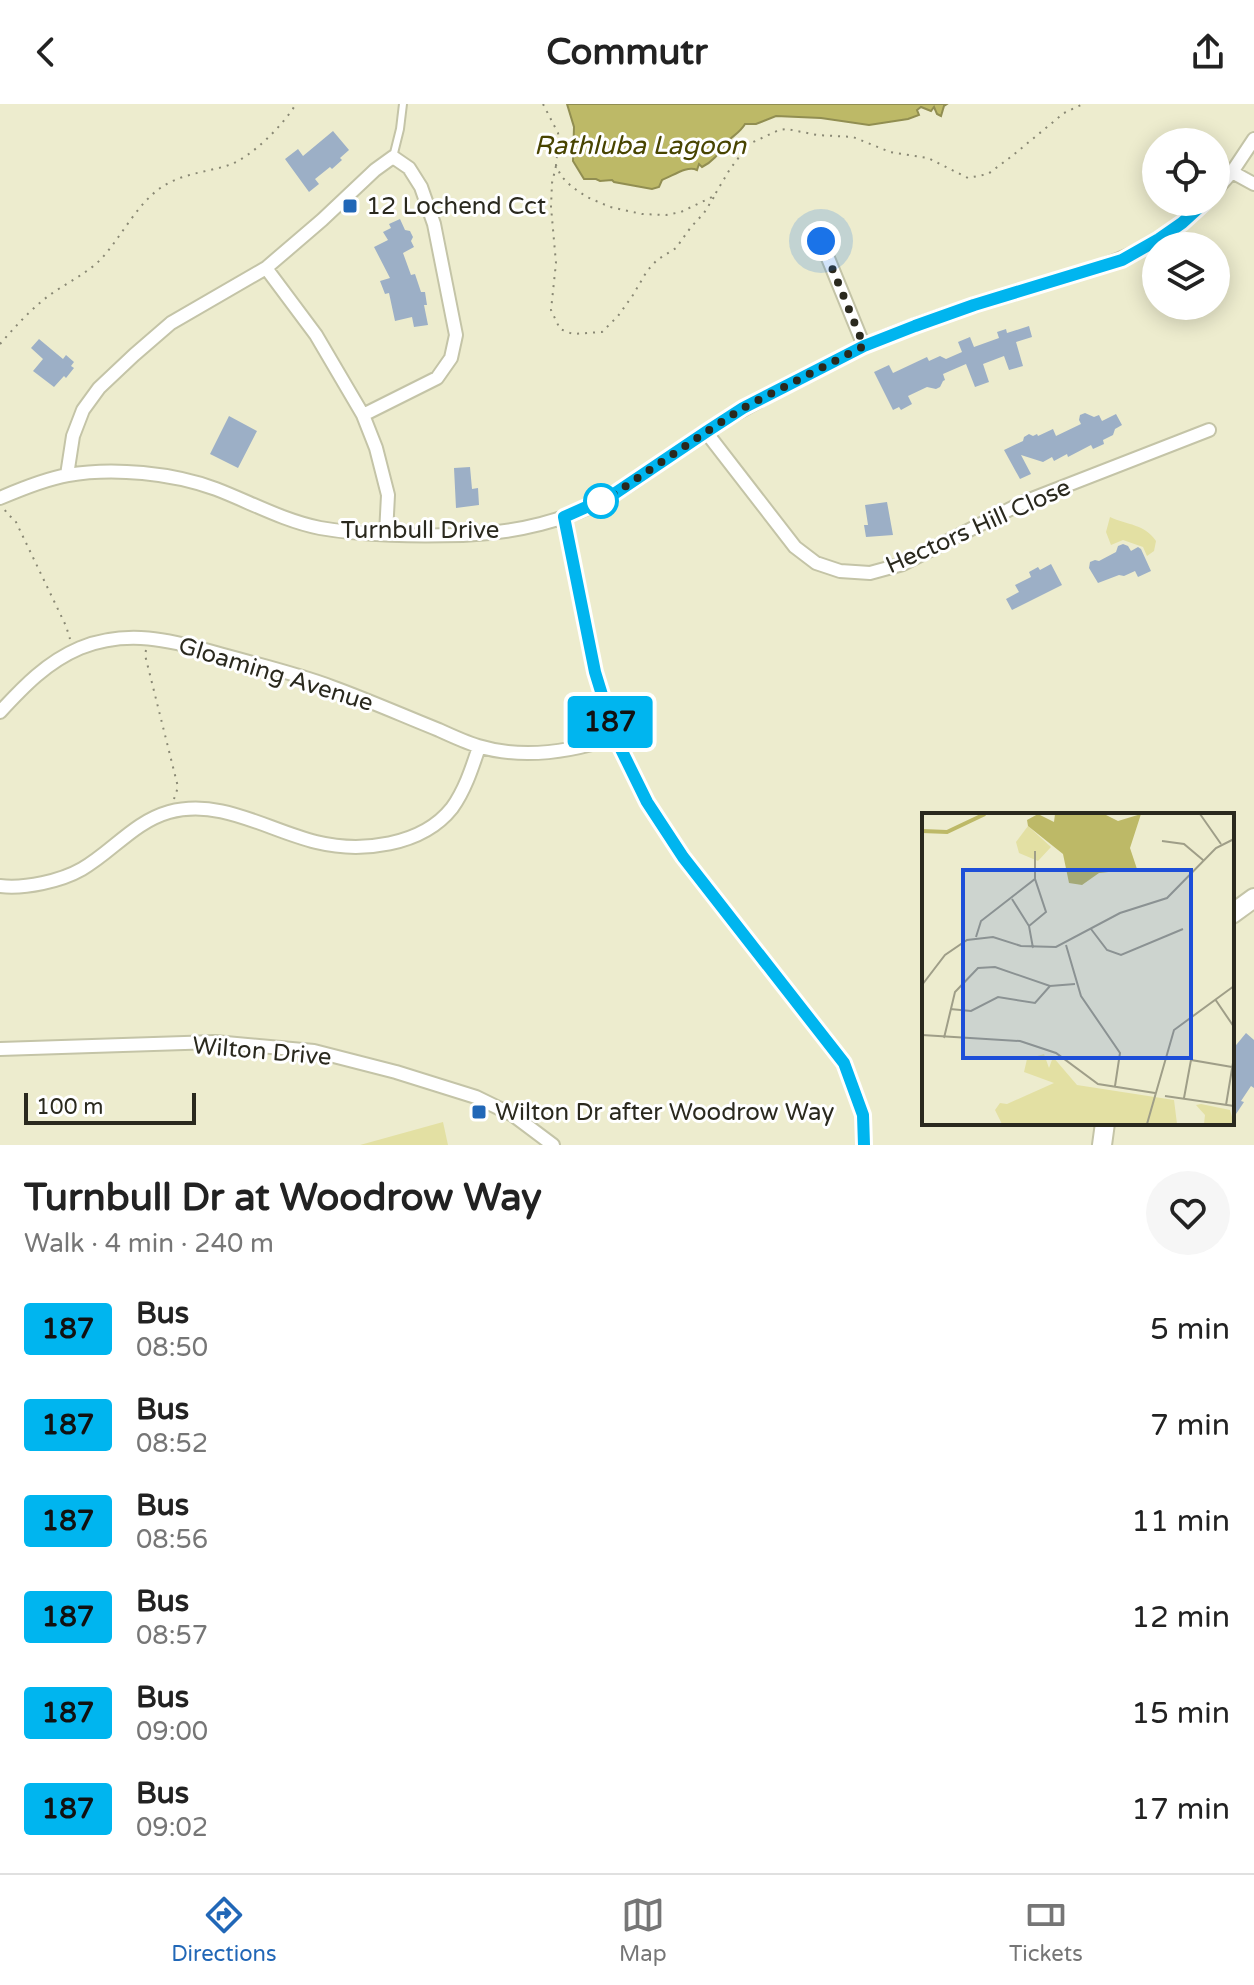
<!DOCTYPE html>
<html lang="en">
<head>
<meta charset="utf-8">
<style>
  :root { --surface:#fff; --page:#f6f6f6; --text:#222; --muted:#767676; --line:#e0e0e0; --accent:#2167b7 }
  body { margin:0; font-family:"Varela Round",sans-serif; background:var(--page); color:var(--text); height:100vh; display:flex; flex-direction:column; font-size:30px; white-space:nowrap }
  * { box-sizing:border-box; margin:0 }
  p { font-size:26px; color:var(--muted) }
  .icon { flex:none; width:44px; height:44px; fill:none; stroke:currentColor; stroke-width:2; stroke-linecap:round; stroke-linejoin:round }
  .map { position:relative; height:1041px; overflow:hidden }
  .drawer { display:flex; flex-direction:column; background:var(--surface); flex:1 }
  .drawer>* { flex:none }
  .badge { padding:0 16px; border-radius:6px; font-size:28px; line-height:52px }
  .controls { position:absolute; left:1142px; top:24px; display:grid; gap:16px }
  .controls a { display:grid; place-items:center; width:88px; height:88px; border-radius:50%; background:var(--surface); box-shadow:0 4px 20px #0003; font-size:40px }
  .scale { position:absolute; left:24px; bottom:20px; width:172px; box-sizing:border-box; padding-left:8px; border:4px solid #2a291e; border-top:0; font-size:22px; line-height:28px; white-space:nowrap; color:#2a291e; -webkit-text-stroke:6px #fff; paint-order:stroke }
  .you { position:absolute; width:40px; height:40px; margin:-20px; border:6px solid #fff; border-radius:50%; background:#1a73e8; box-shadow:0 0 0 12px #1a73e833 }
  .map>.badge { position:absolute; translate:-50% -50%; box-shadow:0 0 0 4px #fff }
  .round { display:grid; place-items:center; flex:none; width:84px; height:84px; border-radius:42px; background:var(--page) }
  .overview { display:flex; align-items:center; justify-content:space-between; height:136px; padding:0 24px }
  h1 { font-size:38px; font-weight:700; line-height:60px }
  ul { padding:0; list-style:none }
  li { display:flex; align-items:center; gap:24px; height:96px; padding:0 24px }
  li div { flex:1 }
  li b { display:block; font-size:30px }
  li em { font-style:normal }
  li .badge { min-width:88px; font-weight:700; text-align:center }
  header { display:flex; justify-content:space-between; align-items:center; height:104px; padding:0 24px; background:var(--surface); font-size:36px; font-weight:700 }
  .tabs { display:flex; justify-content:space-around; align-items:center; height:112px; border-top:2px solid var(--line); background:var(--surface); font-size:22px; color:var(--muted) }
  .tabs a { display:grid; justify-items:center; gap:4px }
  .tabs .active { color:var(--accent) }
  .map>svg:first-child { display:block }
  .green { fill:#e3e0a3 }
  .water { fill:#bdb967; stroke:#918e51; stroke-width:2 }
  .building { fill:#9cafc6 }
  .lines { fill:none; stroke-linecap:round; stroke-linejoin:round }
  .lane-casing { stroke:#c4c4a7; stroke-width:10 }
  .street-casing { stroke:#c4c4a7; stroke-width:16 }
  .secondary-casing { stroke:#c4c4a7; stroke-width:22 }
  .path { stroke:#898874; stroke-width:2; stroke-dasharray:2 6; stroke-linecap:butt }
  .lane { stroke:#fff; stroke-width:6 }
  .street { stroke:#fff; stroke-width:12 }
  .secondary { stroke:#fff; stroke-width:18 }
  .line-casing { stroke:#fff; stroke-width:18 }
  .line { stroke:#00b5ef; stroke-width:12 }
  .walk { stroke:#2a291e; stroke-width:8; stroke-dasharray:0 14.4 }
  .poi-dot { fill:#2167b7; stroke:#fff; stroke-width:3 }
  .stop-dot { fill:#fff; stroke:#00b5ef; stroke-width:4 }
  .labels { text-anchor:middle; stroke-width:6; stroke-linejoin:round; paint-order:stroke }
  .poi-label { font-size:24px; fill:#2a291e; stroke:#fff; text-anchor:start }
  .street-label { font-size:24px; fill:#2a291e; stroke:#fff }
  .water-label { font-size:26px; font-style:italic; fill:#484400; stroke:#fff }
  .inset-river { fill:none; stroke:#bdb967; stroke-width:4 }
  .inset-road { fill:none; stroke:#9f9e88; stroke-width:2 }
  .view { fill:#1d4ed8; fill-opacity:0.15; stroke:#1d4ed8; stroke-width:4 }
  .inset-edge { fill:none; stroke:#2a291e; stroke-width:4 }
</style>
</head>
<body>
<header><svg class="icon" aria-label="back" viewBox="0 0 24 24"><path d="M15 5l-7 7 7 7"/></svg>Commutr<svg class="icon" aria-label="share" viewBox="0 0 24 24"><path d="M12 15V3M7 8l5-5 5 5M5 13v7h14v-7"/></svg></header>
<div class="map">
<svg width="1254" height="1041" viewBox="0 0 1254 1041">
  <rect width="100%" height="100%" fill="#edecce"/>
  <!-- green -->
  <path class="green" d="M1110 413C1127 421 1145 420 1156 437L1154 447 1147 452 1143 443 1123 436 1111 441 1106 428Z
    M443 1018 448 1041H360Z"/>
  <!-- water -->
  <path class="water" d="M567 0H947L944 2 941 12 937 10 934 3 931 7 921 3 917 6 919 11 908 15 869 21 821 14 776 12 756 20H745C740 29 732 32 726 39 719 49 714 57 702 63L699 60 697 66C687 61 673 72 662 76L659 83 652 85 614 78 612 76 600 77 596 75H584L573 57 574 23Z"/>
  <!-- building -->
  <path class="building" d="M333 27 349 46 340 54 342 56 332 65 330 63 315 75 319 80 309 88 285 55 298 45 303 52Z
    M400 115 405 126 410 127 413 133 411 137 414 143 403 149 411 171 415 170 421 188H425L427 201H424L428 221 414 223 412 213 395 217 389 189 385 190 380 177 390 174 374 143 388 136 383 128 391 124 389 120Z
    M1029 222 1032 233 1016 238 1023 262 1009 266 1004 252 983 260 989 278 975 283 966 260 943 270 945 276 943 277 940 283 936 285 927 283 908 292 912 300 901 306 899 303 893 306 874 268 889 261 893 269 927 253 929 257 940 252 946 255 962 248 958 238 970 233 974 243 999 234 997 228 1006 225 1007 229Z
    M39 235 63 255 66 251 74 258 71 262 74 264 66 274 64 272 54 283 33 267 43 255 31 244Z
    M1085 309 1094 313 1099 311 1102 317 1116 310 1122 321 1115 325 1113 331 1103 336 1104 340 1093 345 1091 341 1068 353 1067 350 1054 357 1052 353 1043 358 1021 351 1031 370 1020 375 1004 346 1023 337 1024 333 1029 330 1033 332 1037 330 1038 332 1053 325 1056 332 1081 320 1079 316 1080 311Z
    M229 312 257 327 238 364 210 350Z
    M470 363 472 385 478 384 479 401 456 404 454 364Z
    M887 398 893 431 866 433 864 421H868L865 401Z
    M1123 440 1128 442 1131 447 1138 443 1141 445 1151 467 1138 473 1135 467 1124 472 1119 471 1098 479 1089 464 1090 458 1095 456 1099 457 1116 448 1118 442Z
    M1051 460 1062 481 1012 506 1006 495 1019 488 1015 481 1031 473 1029 468 1038 463 1040 466Z
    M1246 929 1254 936V984L1251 982 1241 997 1244 998 1232 1016V946Z"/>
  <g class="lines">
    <defs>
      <path id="lane" d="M393 53 400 25 403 0"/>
      <path id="street" d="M1232 68 1254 80
        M1216 86 1232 68 1254 35
        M821 137 864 242
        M266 164 316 231 363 311 376 344 388 391 386 430
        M706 328 795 443 816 459 840 467 870 469 903 460 1024 398 1209 326
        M67 371 73 332 83 306 99 284 134 251 171 219 266 164 322 116 375 66 393 53 409 64 421 83 434 120 456 231 451 254 437 274 363 311
        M0 394C21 385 45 375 68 371 113 363 173 369 216 385 250 398 284 417 320 424 366 432 416 432 463 431 514 429 569 417 613 391 645 372 674 348 705 328 738 307 773 289 808 271 827 261 846 250 866 241 915 219 968 203 1020 187 1089 166 1153 153 1205 98
        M564 413 595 568 615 633 647 698 683 753 844 959 863 1011 864 1041
        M0 608C24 582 47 558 80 544 127 525 170 536 216 549 255 560 295 569 332 583 368 596 404 612 439 626 452 632 465 638 478 642 524 656 571 648 615 633
        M0 782C25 785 61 777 82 765 113 747 134 718 169 708 221 694 267 726 316 738 361 749 422 742 452 704 465 686 472 664 479 643
        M0 945 215 938 314 947 396 968 476 993 513 1011 553 1041"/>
      <path id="secondary" d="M1232 810 1254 794
        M1102 1041 1105 1019"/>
    </defs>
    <!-- lane casing -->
    <use href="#lane" class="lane-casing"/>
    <!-- street casing -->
    <use href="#street" class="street-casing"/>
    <!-- secondary casing -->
    <use href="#secondary" class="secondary-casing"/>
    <!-- path -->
    <path class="path" d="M543 0 558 29 559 36 556 61 561 72 572 83 587 93 610 103 642 110 666 111 681 108 714 92 730 65 749 40 779 26 787 25 817 31 853 33 890 48 928 54 968 74 988 70 1012 52 1064 9 1083 0
      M556 62 552 79 551 103 556 159 551 206 560 225 573 230 602 228 618 212 633 191 647 167 657 156 676 144 691 123 704 109 714 93
      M0 240C15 223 29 207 47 193 64 180 87 170 102 154 122 132 139 96 165 81 185 69 208 68 229 61 252 53 283 21 296 0
      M5 406 7 410 15 416 66 522 70 535
      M146 546 145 551 178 683 174 695"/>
    <!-- lane -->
    <use href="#lane" class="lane"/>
    <!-- street -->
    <use href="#street" class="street"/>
    <!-- secondary -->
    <use href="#secondary" class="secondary"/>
  </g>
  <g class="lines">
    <defs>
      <path id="line" d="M864 1041 863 1011 844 959 683 753 647 698 615 633 595 568 564 413 611 392 706 328 743 304 864 242 915 222 974 201 1122 156 1159 135 1182 119 1205 98"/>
    </defs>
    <!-- line casing -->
    <use href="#line" class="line-casing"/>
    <!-- line -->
    <use href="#line" class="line"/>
    <!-- walk -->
    <path class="walk" d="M601 397 611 392 706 328 743 304 864 242 821 137"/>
  </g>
  <!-- markers -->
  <g class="poi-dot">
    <rect x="342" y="94" width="16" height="16" rx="4"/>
    <rect x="471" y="1000" width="16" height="16" rx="4"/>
  </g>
  <circle class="stop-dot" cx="601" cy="397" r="16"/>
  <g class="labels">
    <!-- poi labels -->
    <g class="poi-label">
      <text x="366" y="110">12 Lochend Cct</text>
      <text x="495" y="1016">Wilton Dr after Woodrow Way</text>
    </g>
    <!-- street labels -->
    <g class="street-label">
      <text transform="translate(978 422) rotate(-24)" y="8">Hectors Hill Close</text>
      <text x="420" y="434">Turnbull Drive</text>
      <text transform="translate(276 570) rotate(17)" y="8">Gloaming Avenue</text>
      <text transform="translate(262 947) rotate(5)" y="8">Wilton Drive</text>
    </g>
    <!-- water labels -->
    <g class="water-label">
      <text x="640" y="50">Rathluba Lagoon</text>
    </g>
  </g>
  <!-- overview -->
  <g transform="translate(922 709)">
    <rect width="312" height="312" fill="#edecce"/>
    <path d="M106 13 129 34 116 48 97 40 94 29ZM122 241 127 255 131 244 155 272 252 287 255 311H80L73 297 78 290 85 291 132 270 102 259 105 246ZM279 291 308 297 312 311H282L283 302 274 292Z" fill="#e3e0a3"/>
    <path d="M116 1 132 9 133 1H182L196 8 219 1 208 35 215 56 177 60 160 72 147 70 141 41 106 13 105 7Z" fill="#bdb967"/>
    <path class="inset-river" d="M0 18 25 19 63 1"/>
    <path class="inset-road" d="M278 1 299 31M240 28 262 31 281 47M113 66V38M90 86 107 113 111 135M169 116 185 137 199 142 261 116M54 124 59 108 113 66 124 99 107 113M144 132 159 183 198 240 193 273M0 172 23 142 45 127 71 124 99 133 134 134 198 100 245 85 294 35 312 26M293 186 312 214M28 196 49 198 76 184 113 190 128 173M0 222 98 228 134 240 176 271 233 280M22 225 33 179 56 155 73 154 128 173 153 171M243 283 312 293M262 285 269 247 310 254M304 292 312 244M225 311 252 217 312 173"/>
    <path class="view" d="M41 57H269V245H41Z"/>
    <rect width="312" height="312" class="inset-edge"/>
  </g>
</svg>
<div class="controls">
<a><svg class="icon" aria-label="locate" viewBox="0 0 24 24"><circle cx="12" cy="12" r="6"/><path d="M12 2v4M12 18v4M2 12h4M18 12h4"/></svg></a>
<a><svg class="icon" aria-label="layers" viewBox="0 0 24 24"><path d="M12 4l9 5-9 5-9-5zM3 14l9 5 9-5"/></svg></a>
</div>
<div class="scale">100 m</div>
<div class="you" style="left:821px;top:137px"></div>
<b class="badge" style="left:610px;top:618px;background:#00b5ef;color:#111">187</b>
</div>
<section class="drawer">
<div class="overview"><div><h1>Turnbull Dr at Woodrow Way</h1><p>Walk · 4 min · 240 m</p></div><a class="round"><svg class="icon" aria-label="heart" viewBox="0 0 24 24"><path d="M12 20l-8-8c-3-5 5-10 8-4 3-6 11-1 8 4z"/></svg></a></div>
<ul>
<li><span class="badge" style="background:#00b5ef;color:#111">187</span><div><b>Bus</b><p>08:50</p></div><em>5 min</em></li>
<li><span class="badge" style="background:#00b5ef;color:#111">187</span><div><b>Bus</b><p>08:52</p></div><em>7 min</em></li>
<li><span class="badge" style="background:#00b5ef;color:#111">187</span><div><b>Bus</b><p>08:56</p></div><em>11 min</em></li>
<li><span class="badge" style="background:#00b5ef;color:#111">187</span><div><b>Bus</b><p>08:57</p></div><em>12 min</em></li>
<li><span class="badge" style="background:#00b5ef;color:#111">187</span><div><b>Bus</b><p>09:00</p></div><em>15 min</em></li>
<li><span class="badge" style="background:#00b5ef;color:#111">187</span><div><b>Bus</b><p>09:02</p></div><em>17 min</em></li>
</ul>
</section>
<nav class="tabs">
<a class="active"><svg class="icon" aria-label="directions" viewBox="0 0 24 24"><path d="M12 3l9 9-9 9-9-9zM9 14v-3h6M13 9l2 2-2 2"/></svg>Directions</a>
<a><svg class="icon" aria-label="map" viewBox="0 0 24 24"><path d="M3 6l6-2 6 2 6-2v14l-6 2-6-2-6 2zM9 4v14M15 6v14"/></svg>Map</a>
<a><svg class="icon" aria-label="tickets" viewBox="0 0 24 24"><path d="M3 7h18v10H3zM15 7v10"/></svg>Tickets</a>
</nav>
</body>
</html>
